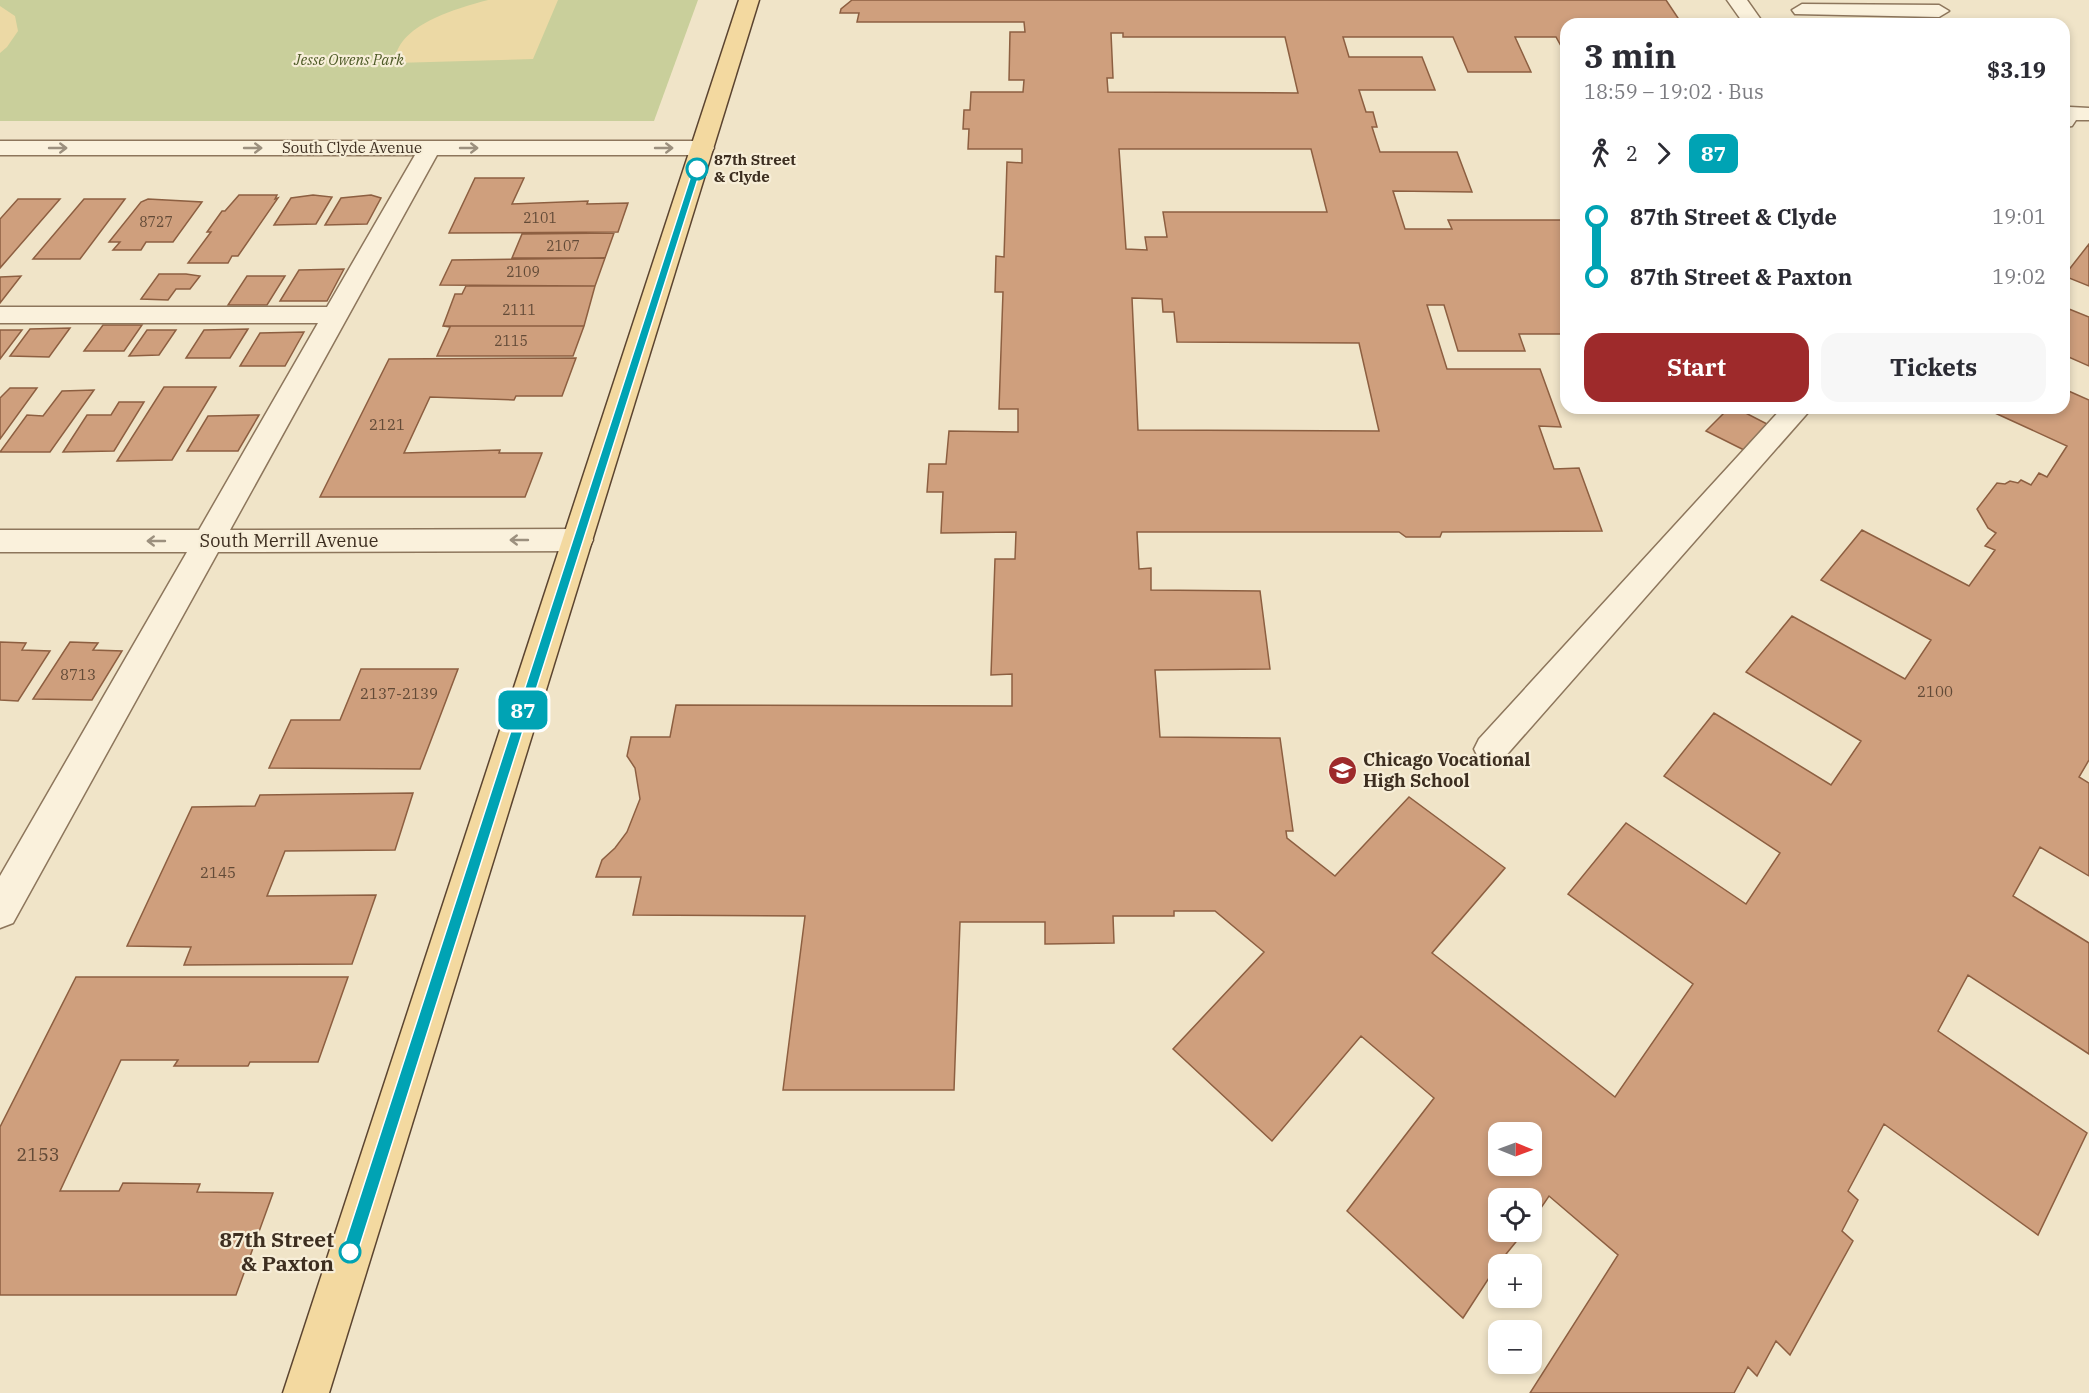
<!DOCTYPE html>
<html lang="en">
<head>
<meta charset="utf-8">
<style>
  :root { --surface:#fff; --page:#f7f7f7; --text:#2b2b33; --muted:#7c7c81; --accent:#9e2a2b }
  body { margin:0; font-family:"IBM Plex Serif",serif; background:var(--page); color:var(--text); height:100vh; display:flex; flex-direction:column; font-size:22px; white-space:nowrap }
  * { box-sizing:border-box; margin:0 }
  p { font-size:20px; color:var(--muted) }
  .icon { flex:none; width:33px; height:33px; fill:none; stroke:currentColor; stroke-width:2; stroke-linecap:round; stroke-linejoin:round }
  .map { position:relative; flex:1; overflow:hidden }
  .panel { position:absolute; left:1560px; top:18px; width:510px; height:396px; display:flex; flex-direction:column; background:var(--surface); border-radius:18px; box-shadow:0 3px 9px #0003 }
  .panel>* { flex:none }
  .badge { padding:0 12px; border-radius:9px; font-size:21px; line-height:39px }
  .needle { width:39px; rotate:91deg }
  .tools { position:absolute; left:1488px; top:1122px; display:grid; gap:12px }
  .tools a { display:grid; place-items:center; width:54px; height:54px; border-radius:12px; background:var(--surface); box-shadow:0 3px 9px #0003; font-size:30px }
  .map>.badge { position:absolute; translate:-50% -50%; box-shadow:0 0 0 3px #fff }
  .legs { display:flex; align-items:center; gap:9px; height:66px; padding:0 24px; font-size:20px }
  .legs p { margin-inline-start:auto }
  .overview { display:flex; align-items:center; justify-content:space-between; height:102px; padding:0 24px }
  h1 { font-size:33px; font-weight:700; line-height:45px }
  .primary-button { display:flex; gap:12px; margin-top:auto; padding:12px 24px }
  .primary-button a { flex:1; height:69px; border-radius:18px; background:var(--accent); color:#fff; font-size:24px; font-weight:700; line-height:69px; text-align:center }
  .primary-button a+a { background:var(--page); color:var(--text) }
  ul { padding:0 24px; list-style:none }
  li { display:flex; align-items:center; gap:21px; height:60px; font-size:22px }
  li i { display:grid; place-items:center; width:9px; height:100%; margin:0 8px; background:currentColor }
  li i::after { content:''; width:15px; height:15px; margin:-8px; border:4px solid; border-radius:50%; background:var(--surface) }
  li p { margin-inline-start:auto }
  li:first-child i { background:linear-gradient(#0000 50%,currentColor 0) }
  li:last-child i { background:linear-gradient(currentColor 50%,#0000 0) }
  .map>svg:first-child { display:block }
  .green { fill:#c9cf9b }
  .sand { fill:#ecd9a5 }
  .building { fill:#cf9f7d; stroke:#8d5f41; stroke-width:1.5; fill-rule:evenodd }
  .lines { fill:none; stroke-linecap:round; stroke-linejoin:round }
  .minor-casing { stroke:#8d765c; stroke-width:3 }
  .major-casing { stroke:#5b4430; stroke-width:3 }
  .minor { fill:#faf1dc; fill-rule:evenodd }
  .major { fill:#f3d9a0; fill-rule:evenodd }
  .oneway { stroke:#9c907e }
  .line-1 { fill:#00a3b4; stroke:#fff; stroke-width:1.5 }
  .stop-1-dot { fill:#fff; stroke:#00a3b4; stroke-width:3 }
  .labels { text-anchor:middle; stroke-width:4.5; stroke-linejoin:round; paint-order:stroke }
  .far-number-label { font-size:14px; fill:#624a37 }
  .far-park-label { font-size:15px; font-style:italic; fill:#4d5a26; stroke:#f7eed8 }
  .far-street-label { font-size:15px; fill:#3d2e20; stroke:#f7eed8 }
  .far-stop-label { font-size:15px; font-weight:bold; fill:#3d2e20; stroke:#f7eed8; text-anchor:start }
  .number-label { font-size:15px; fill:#624a37 }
  .street-label { font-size:18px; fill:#3d2e20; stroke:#f7eed8 }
  .poi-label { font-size:18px; font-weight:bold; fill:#3d2e20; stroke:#f7eed8; text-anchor:start }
  .near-number-label { font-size:18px; fill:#624a37 }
  .near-stop-label { font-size:21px; font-weight:bold; fill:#3d2e20; stroke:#f7eed8; text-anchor:end }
</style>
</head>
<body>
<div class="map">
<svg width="2089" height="1393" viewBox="0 0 2089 1393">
  <rect width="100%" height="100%" fill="#f0e4c8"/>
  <!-- green -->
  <path class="green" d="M0 0H698L654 121H0Z"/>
  <!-- sand -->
  <path class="sand" d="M488 0H558L533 59 395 63C395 25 458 8 488 0Z
    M0 6 15 16 18 31 7 47 0 53Z"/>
  <!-- building -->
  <path class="building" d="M852 0H1666L1682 24H1566V55L1556 37H1515L1531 72H1468L1453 37H1343L1349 57H1422L1435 90H1359L1366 112H1373L1377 127H1372L1380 152H1457L1472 192 1393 191 1405 229H1452L1448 220H1566V334H1519L1525 351H1458L1444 305H1427L1447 369H1540L1561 427 1539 426 1554 469 1579 468 1602 531 1442 532 1440 537H1406L1399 532H1137L1139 569 1151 568V590L1260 591 1270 669 1155 670 1160 737 1280 738 1293 831H1286L1287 838 1335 876 1409 797 1505 868 1432 953 1615 1097 1693 984 1568 894 1626 823 1746 904 1780 853 1664 776 1714 713 1831 785 1861 741 1746 672 1792 616 1905 679 1931 640 1821 580 1862 530 1969 586 1995 550 1985 546 1996 533 1988 528 1977 509 1997 483 2005 484 2010 481 2018 483 2021 480 2031 485 2039 473 2047 477 2067 446 1984 408H2064V389L2089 400V760L2079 777 2089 783V876L2040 847 2013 896 2089 943V1054L1968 975 1938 1031 2087 1133 2038 1235 1884 1124 1848 1191 1858 1200 1842 1231 1853 1241 1790 1355 1776 1341 1757 1376 1748 1367 1734 1393H1530L1618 1255 1549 1196 1532 1221V1198H1498V1232H1524L1498 1264 1463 1318 1347 1211 1434 1098 1361 1036 1272 1141 1173 1049 1264 952 1215 911H1174V916H1113L1114 943 1045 944V922H960L954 1090H783L805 916 633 915 641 877H596L602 860 615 848 627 832 640 799 635 768 627 756 631 737H670L676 705 1012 706V674L991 675 995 559H1015L1016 532 941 533 943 492H927L929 464H946L949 431 1018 432V409H999L1003 292H995L996 256 1004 257 1007 162 1022 163V149H968L969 129H963L964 110H970L971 92H1023L1024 80H1009L1010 32H1025L1024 22H857L859 13H840L841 9ZM1111 33H1123V37H1285L1298 93 1108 92 1107 78H1113ZM1119 149H1311L1327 212H1163L1167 237H1145L1147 250 1126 249ZM1132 298 1162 299 1163 312H1174L1177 342 1359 343 1379 431 1138 430ZM1498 1132H1532V1166H1498Z
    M475 178H524L512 204 588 201 587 204 628 203 618 232 449 233Z
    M239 195H277L275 199 278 198 238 256H232L228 263H188L211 232H207L222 211H225Z
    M313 195 332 197 316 224 274 225 291 198Z
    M371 195 381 198 367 224 325 225 341 198Z
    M18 199H60L0 268V219Z
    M84 199H125L80 259H33Z
    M148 199 202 202 173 242H146L141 250H113L120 242H109L141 202Z
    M614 233 605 258H512L522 234Z
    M2089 244V286L2064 276Z
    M605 258 595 286 440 285 452 260Z
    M344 269 327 301H280L299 270Z
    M159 274H186L200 276 190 289H176L168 300 141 299Z
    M21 276 0 303V277Z
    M247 276H285L267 305H228Z
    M466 286H595L584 326H443L455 294H462Z
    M2064 307 2089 317V366L2064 355Z
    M103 325H142L124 351H84Z
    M443 326H584L573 356H437L450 327Z
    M70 328 49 357 10 356 30 329Z
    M248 329 230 358H186L204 330Z
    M0 330H22L0 359Z
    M147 330H176L159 355 129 356Z
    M304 332 285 366H240L260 333Z
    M576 358 562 396H516L514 400 430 397 404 453 500 450 499 453H542L525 497H320L389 359Z
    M164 387H216L172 460 117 461Z
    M10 388H37L0 439V398Z
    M94 390 50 452H0L27 415 43 416 62 391Z
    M119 402H144L114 451 63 452 87 415H111Z
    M1729 408H1736L1769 425 1746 451 1706 431Z
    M259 415 238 451H187L208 416Z
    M0 642 26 643 22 650 50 651 18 701 0 700Z
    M70 642 98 643 93 650 122 651 92 700 33 699Z
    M361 669H458L420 769 269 768 291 720H340Z
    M413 793 395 850 285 851 267 896 376 895 352 964 184 965 191 947 127 946 192 807 255 806 260 795Z
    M76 977H348L318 1062H250L248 1066H174L178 1060H121L60 1191H119L123 1183 200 1184 197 1192 273 1193 236 1295H0V1127Z"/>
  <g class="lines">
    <defs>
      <path id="minor" d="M1727 0H1747L1764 24H1744Z
        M1802 4 1939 5 1949 11 1939 17 1795 14 1792 10Z
        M2070 107 2089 108V120H2076L2072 126 2064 127V108Z
        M0 141H703L711 143 714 148 711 153 703 155H437L230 530 578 529 589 532 593 540 589 548 578 551 218 552 13 923 0 928V876L187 552H0V530H199L318 323H0V307H327L415 155H0Z
        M1782 408H1812L1503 759 1491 763 1479 759 1474 749 1479 739Z"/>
      <path id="major" d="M739 0H759L329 1393H283Z"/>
    </defs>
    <!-- minor casing -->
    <use href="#minor" class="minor-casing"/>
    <!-- major casing -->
    <use href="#major" class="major-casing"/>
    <!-- minor -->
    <use href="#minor" class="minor"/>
    <!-- major -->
    <use href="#major" class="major"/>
  </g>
  <!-- one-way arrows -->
  <defs><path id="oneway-shaft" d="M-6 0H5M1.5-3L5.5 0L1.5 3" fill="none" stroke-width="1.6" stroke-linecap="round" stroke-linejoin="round" transform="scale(1.5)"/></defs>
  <g class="oneway">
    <use href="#oneway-shaft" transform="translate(58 148)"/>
    <use href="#oneway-shaft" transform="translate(253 148)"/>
    <use href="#oneway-shaft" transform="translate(469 148)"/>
    <use href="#oneway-shaft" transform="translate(664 148)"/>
    <use href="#oneway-shaft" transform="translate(519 540) rotate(180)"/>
    <use href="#oneway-shaft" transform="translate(156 541) rotate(180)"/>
  </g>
  <!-- line-1 -->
  <path class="line-1" d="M697 167 701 169 358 1252 356 1257 350 1260 345 1257 342 1252 693 169Z"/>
  <!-- icons -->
  <defs>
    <symbol id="school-disc" viewBox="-11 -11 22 22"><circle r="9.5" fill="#9e2a2b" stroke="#f7eed8"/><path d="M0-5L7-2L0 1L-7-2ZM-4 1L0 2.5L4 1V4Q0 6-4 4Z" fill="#fff"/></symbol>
  </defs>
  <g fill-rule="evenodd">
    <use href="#school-disc" x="1326" y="754" width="33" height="33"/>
  </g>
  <!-- markers -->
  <g class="stop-1-dot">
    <circle cx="697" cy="169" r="10"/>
    <circle cx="350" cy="1252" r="10"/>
  </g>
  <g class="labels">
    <!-- far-number labels -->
    <g class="far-number-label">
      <text x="540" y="223">2101</text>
      <text x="156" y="227">8727</text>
      <text x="563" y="251">2107</text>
      <text x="523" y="277">2109</text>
      <text x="519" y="315">2111</text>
      <text x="511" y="346">2115</text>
    </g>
    <!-- far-park labels -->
    <g class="far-park-label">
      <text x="349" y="65">Jesse Owens Park</text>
    </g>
    <!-- far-street labels -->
    <g class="far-street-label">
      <text x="352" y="153">South Clyde Avenue</text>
    </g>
    <!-- far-stop labels -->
    <g class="far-stop-label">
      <text x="714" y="165">87th Street<tspan x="714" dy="17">&amp; Clyde</tspan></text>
    </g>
    <!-- number labels -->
    <g class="number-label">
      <text x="387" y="430">2121</text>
      <text x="78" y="680">8713</text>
      <text x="1935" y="697">2100</text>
      <text x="399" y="699">2137-2139</text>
      <text x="218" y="878">2145</text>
    </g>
    <!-- street labels -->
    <g class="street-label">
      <text x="289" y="547">South Merrill Avenue</text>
    </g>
    <!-- poi labels -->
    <g class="poi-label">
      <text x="1363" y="766">Chicago Vocational<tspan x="1363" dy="21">High School</tspan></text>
    </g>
    <!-- near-number labels -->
    <g class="near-number-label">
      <text x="38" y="1161">2153</text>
    </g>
    <!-- near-stop labels -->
    <g class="near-stop-label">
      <text x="334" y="1247">87th Street<tspan x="334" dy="24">&amp; Paxton</tspan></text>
    </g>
  </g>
</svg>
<div class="tools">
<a><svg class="needle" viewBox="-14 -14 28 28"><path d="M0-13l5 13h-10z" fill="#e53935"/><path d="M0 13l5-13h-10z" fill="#7c7c81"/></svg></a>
<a><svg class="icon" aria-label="locate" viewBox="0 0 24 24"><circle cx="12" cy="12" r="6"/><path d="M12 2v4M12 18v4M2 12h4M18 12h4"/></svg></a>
<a>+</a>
<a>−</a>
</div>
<b class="badge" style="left:523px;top:710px;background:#00a3b4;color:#fff">87</b>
<section class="panel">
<div class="overview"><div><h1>3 min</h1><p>18:59 – 19:02 · Bus</p></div><b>$3.19</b></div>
<div class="legs"><svg class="icon" aria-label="walk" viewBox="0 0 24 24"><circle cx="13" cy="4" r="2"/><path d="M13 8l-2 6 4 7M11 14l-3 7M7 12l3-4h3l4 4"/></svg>2<svg class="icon" aria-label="forward" viewBox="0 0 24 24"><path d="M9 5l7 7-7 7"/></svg><b class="badge" style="background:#00a3b4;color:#fff">87</b></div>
<ul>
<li><i style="color:#00a3b4"></i><b>87th Street &amp; Clyde</b><p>19:01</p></li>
<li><i style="color:#00a3b4"></i><b>87th Street &amp; Paxton</b><p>19:02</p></li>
</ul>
<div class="primary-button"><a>Start</a><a>Tickets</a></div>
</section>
</div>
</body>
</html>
